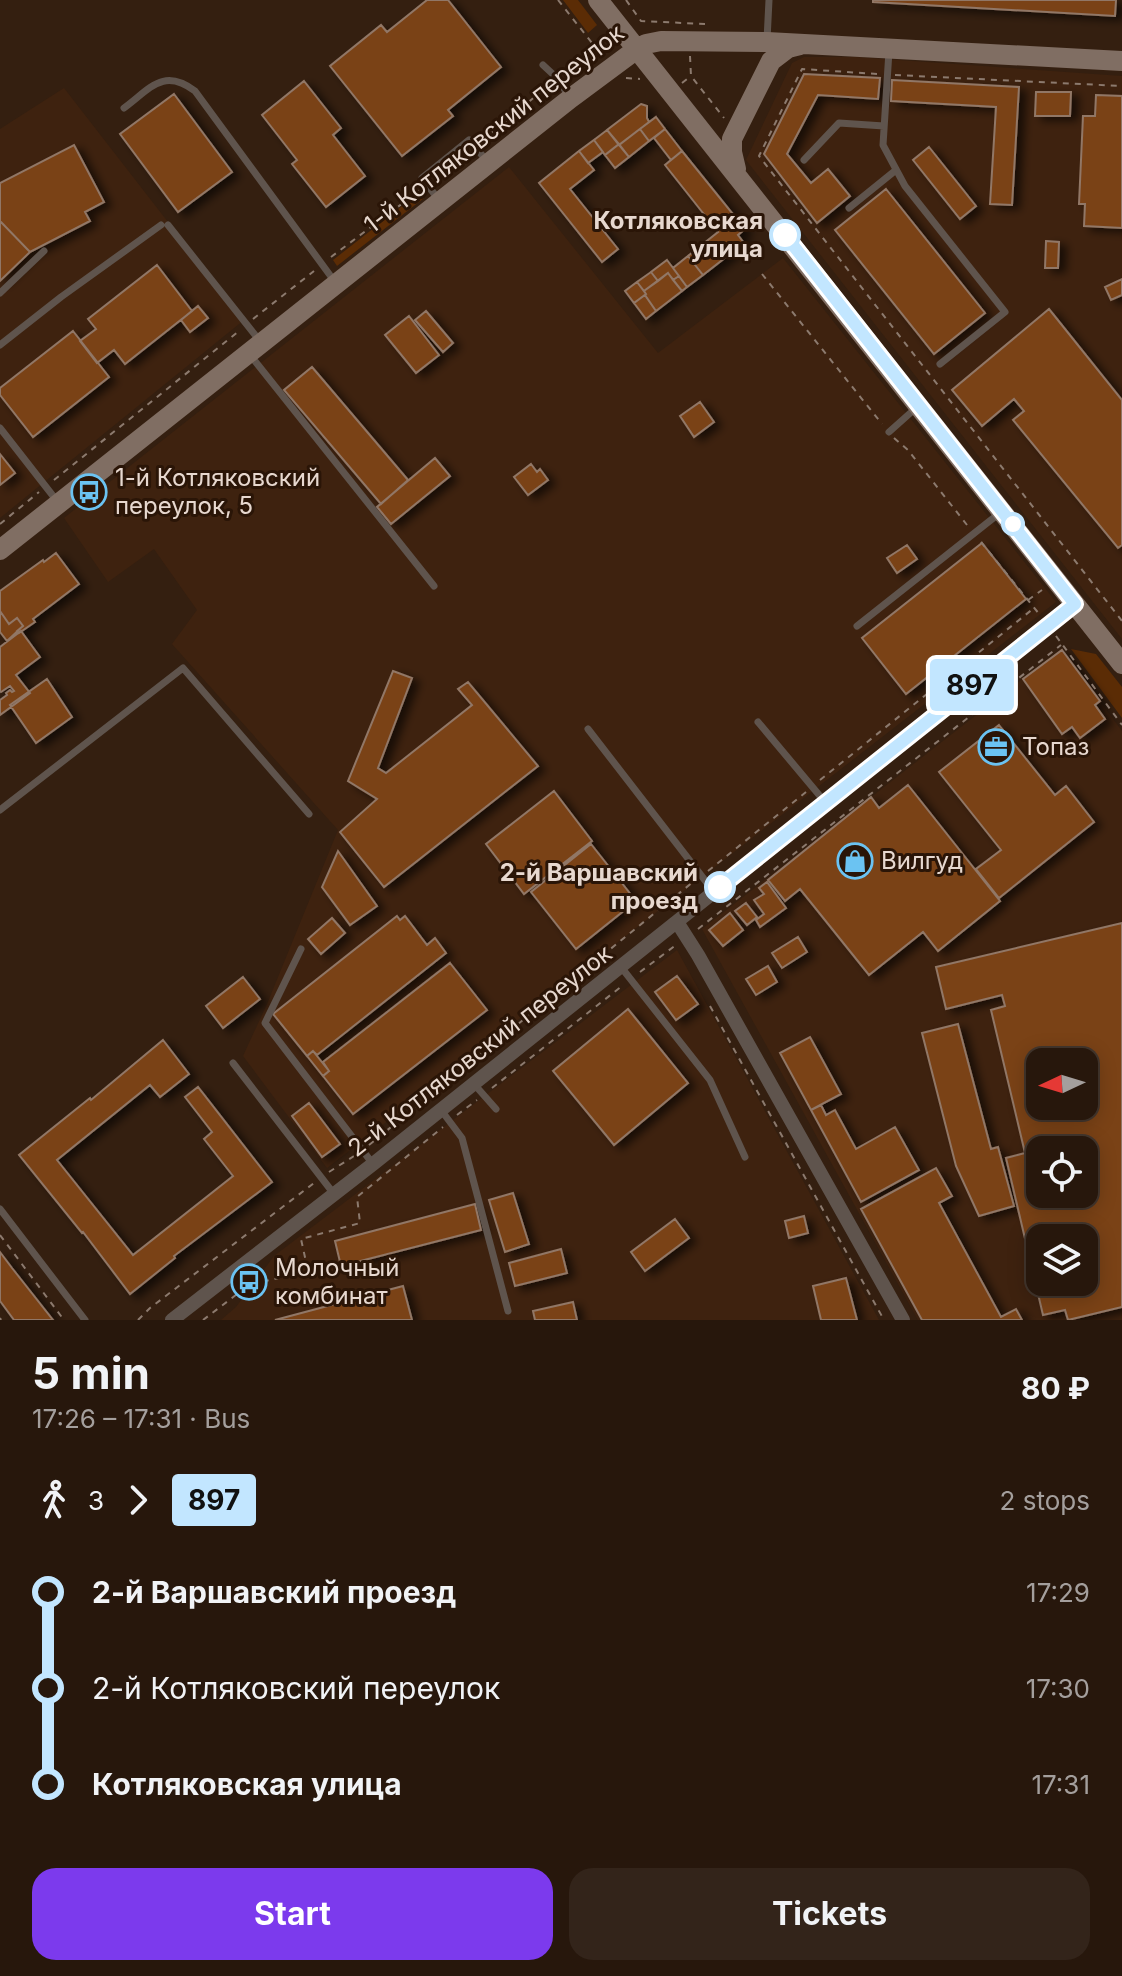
<!DOCTYPE html>
<html lang="en">
<head>
<meta charset="utf-8">
<style>
  :root { --surface:#27170c; --page:#33241a; --text:#f1f3f6; --muted:#a49f9d; --line:#43362d; --accent:#7c3aed }
  body { margin:0; font-family:Inter,sans-serif; background:var(--page); color:var(--text); height:100vh; display:flex; flex-direction:column; font-size:30px; white-space:nowrap }
  * { box-sizing:border-box; margin:0 }
  p { font-size:26px; color:var(--muted) }
  .icon { flex:none; width:44px; height:44px; fill:none; stroke:currentColor; stroke-width:2; stroke-linecap:round; stroke-linejoin:round }
  .map { position:relative; height:1320px; overflow:hidden }
  .panel { display:flex; flex-direction:column; background:var(--surface); flex:1 }
  .panel>* { flex:none }
  .badge { padding:0 16px; border-radius:6px; font-size:28px; line-height:52px }
  .needle { width:52px; rotate:266deg }
  .fabs { position:absolute; left:1026px; top:1048px; display:grid; gap:16px }
  .fabs a { display:grid; place-items:center; width:72px; height:72px; border-radius:16px; background:var(--surface); box-shadow:0 4px 20px #0003,0 0 0 2px var(--line); font-size:40px }
  .map>.badge { position:absolute; translate:-50% -50%; box-shadow:0 0 0 4px #fff }
  .legs { display:flex; align-items:center; gap:12px; height:88px; padding:0 32px; font-size:26px }
  .legs p { margin-inline-start:auto }
  .overview { display:flex; align-items:center; justify-content:space-between; height:136px; padding:0 32px }
  h1 { font-size:44px; font-weight:700; line-height:60px }
  .cta { display:flex; gap:16px; margin-top:auto; padding:16px 32px }
  .cta a { flex:1; height:92px; border-radius:24px; background:var(--accent); color:#fff; font-size:32px; font-weight:700; line-height:92px; text-align:center }
  .cta a+a { background:var(--page); color:var(--text) }
  ul { padding:0 32px; list-style:none }
  li { display:flex; align-items:center; gap:28px; height:96px; font-size:30px }
  li i { display:grid; place-items:center; width:12px; height:100%; margin:0 10px; background:currentColor }
  li i::after { content:''; width:20px; height:20px; margin:-10px; border:6px solid; border-radius:50%; background:var(--surface) }
  li p { margin-inline-start:auto }
  li:first-child i { background:linear-gradient(#0000 50%,currentColor 0) }
  li:last-child i { background:linear-gradient(currentColor 50%,#0000 0) }
  .map>svg:first-child { display:block }
  .built { fill:#3e220f; fill-rule:evenodd }
  .green { fill:#5b2c05 }
  .building { fill:#7a4218; stroke:#917766; stroke-width:2; fill-rule:evenodd; filter:url(#shadow) }
  .lines { fill:none; stroke-linecap:round; stroke-linejoin:round }
  .path { stroke:#8c7a6e; stroke-width:2; stroke-dasharray:6 6; stroke-linecap:butt }
  .lane { stroke:#5f544d; stroke-width:7 }
  .street { stroke:#5f544d; stroke-width:14 }
  .secondary { stroke:#806e63; stroke-width:20 }
  .line-1-casing { stroke:#fff; stroke-width:18 }
  .line-1 { stroke:#c2e6ff; stroke-width:12 }
  .stop-1-dot { fill:#fff; stroke:#c2e6ff; stroke-width:4 }
  .labels { text-anchor:middle; stroke-width:6; stroke-linejoin:round; paint-order:stroke }
  .street-label { font-size:24px; fill:#e7d8cf; stroke:#2a1507 }
  .stop-label { font-size:24px; font-weight:bold; fill:#e7d8cf; stroke:#2a1507; text-anchor:end }
  .poi-label { font-size:24px; fill:#e7d8cf; stroke:#2a1507; text-anchor:start }
</style>
</head>
<body>
<div class="map">
<svg width="1122" height="1320" viewBox="0 0 1122 1320">
  <defs>
    <filter id="shadow"><feDropShadow dx="7" dy="4" stdDeviation="4" flood-color="#0009"/></filter>
  </defs>
  <rect width="100%" height="100%" fill="#341f10"/>
  <!-- built -->
  <path class="built" d="M804 57H856L1122 76V639L746 160 792 63Z
    M64 88 244 320 0 518V129Z
    M509 167 658 353 783 258 1056 602 327 1168 243 1056 267 1004 338 830 172 644 197 610 154 549 108 582 64 518Z
    M1061 649 1122 731V1320H918L702 929ZM1040 1062H1084V1106H1040ZM1040 1150H1084V1194H1040ZM1040 1238H1084V1282H1040Z
    M677 950 879 1320H221L236 1307 274 1256Z"/>
  <!-- green -->
  <path class="green" d="M563 0H578L597 25 588 33Z
    M420 192 424 198 337 266 333 260Z
    M1071 649 1096 654 1122 687V718Z"/>
  <!-- building -->
  <path class="building" d="M427 0H448L501 67 448 110 453 116 402 156 330 66 381 25 387 32Z
    M873 0H1116L1115 16 873 2Z
    M804 74 880 78 878 99 818 95 787 154 811 183 828 169 850 196 817 223 764 154Z
    M892 80 1019 87 1012 205 990 204 996 107 891 101Z
    M304 81 341 128 333 135 365 176 326 207 292 164 297 160 262 115Z
    M1036 92H1071L1070 116H1035Z
    M174 94 232 172 178 212 120 134Z
    M1096 95 1122 96V228L1084 226 1085 204H1079L1083 116H1095Z
    M641 104 647 106V118L649 122 619 145 607 130Z
    M656 117 665 129 649 141 640 129Z
    M640 129 649 141 629 157 619 145Z
    M665 129 682 151 671 160 654 138Z
    M607 130 619 144 605 155 594 140Z
    M594 140 603 152 588 163 579 151Z
    M619 144 629 157 615 168 605 155Z
    M74 145 104 202 85 212 90 221 30 252 0 221V183Z
    M929 147 976 206 960 219 913 160Z
    M579 151 594 170 570 189 618 249 602 262 539 183Z
    M682 151 745 229 738 235 744 243 703 275 688 256 718 232 665 165Z
    M886 189 985 313 934 354 835 230Z
    M0 221 30 252 0 281Z
    M1046 241 1059 242 1058 268H1045Z
    M688 256 703 275 687 287 673 268Z
    M667 260 679 276 673 280 668 273 658 281 651 272Z
    M157 265 192 311 125 364 114 350 97 363 80 341 96 329 88 319Z
    M651 272 658 281 644 291 637 282Z
    M668 273 682 291 656 311 645 295 646 294 644 291Z
    M679 276 687 287 682 291 673 280Z
    M1122 279V295L1111 300 1105 287Z
    M637 282 646 294 634 303 625 291Z
    M645 295 656 311 646 319 634 303Z
    M198 306 208 318 190 332 181 320Z
    M1049 309 1122 400V545L1118 548 1013 420 1024 411 1014 399 982 426 952 390Z
    M426 311 453 343 443 352 415 320Z
    M409 316 439 355 416 373 385 335Z
    M73 331 109 377 33 437 0 395V388Z
    M312 367 408 480 381 504 284 390Z
    M700 402 714 422 694 437 680 416Z
    M0 454 15 473 0 485Z
    M435 458 450 476 391 524 377 507Z
    M531 464 537 472 540 469 548 480 528 495 514 477Z
    M982 543 1026 599 906 694 862 638Z
    M907 545 917 559 897 573 887 558Z
    M56 553 79 584 33 619 35 622 19 633 17 631 23 626 17 618 9 624 0 611V591L43 560 44 562Z
    M0 611 9 624 17 618 23 626 7 641 0 632Z
    M21 631 40 657 16 675 30 693 0 715V700L7 695 6 693 10 690 12 692 14 691 10 686 1 692 0 691V647Z
    M1062 650 1100 701 1095 705 1105 719 1080 738 1072 727 1062 734 1023 679Z
    M393 671 412 678 378 768 386 773 472 705 458 689 468 682 538 766 384 887 340 832 377 799 348 781Z
    M47 679 72 717 36 743 10 705Z
    M999 725 1055 795 1066 786 1094 822 999 898 976 869 1001 850 939 772Z
    M908 785 1000 901 938 951 923 932 869 975 800 889 785 901 768 880 871 797 879 808Z
    M554 791 592 841 524 894 486 844Z
    M591 844 636 901 576 949 531 892Z
    M338 851 377 906 350 925 322 887Z
    M767 882 786 908 760 927 756 920 764 914 754 900 764 894 759 888Z
    M746 903 757 917 747 925 735 911Z
    M730 913 743 930 723 946 709 930Z
    M397 916 400 920 405 916 427 945 435 938 446 953 317 1055 313 1051 307 1056 273 1014Z
    M332 918 345 933 321 954 308 939Z
    M1122 923V1307L1068 1320 1065 1310 1043 1315 1006 1158 1025 1153 991 1010 1005 1006 1002 995 946 1009 936 967ZM1040 1062H1084V1106H1040ZM1040 1150H1084V1194H1040ZM1040 1238H1084V1282H1040Z
    M798 937 807 952 782 968 772 953Z
    M450 963 487 1010 353 1114 323 1076 329 1071 323 1062Z
    M768 966 777 982 756 995 746 979Z
    M677 976 698 1004 676 1020 655 992Z
    M243 977 260 999 223 1028 206 1006Z
    M628 1009 688 1083 614 1145 553 1071Z
    M958 1024 991 1149 998 1147 1014 1206 979 1216 956 1166 922 1033Z
    M810 1037 841 1094 811 1110 780 1053Z
    M163 1040 189 1074 160 1097 150 1085 57 1160 133 1255 233 1176 204 1139 212 1132 185 1097 198 1087 272 1182 174 1256 175 1258 130 1294 83 1232 82 1233 19 1155 90 1098 91 1100Z
    M313 1051 329 1071 323 1076 307 1056Z
    M309 1103 340 1144 322 1157 292 1116Z
    M821 1105 826 1115 835 1110 856 1149 895 1127 919 1170 861 1202 811 1110Z
    M936 1168 952 1196 939 1203 1001 1317 1016 1309 1022 1320H922L861 1209Z
    M513 1193 529 1244 505 1252 489 1200Z
    M475 1204 481 1230 341 1266 335 1241Z
    M804 1216 808 1233 789 1238 785 1221Z
    M675 1219 689 1238 645 1271 631 1252Z
    M561 1249 567 1273 515 1286 509 1263Z
    M0 1252 12 1268 53 1320H14L0 1301Z
    M846 1278 857 1320H821L813 1286Z
    M403 1286 412 1320H275Z
    M573 1302 577 1320H535L533 1311Z"/>
  <g class="lines">
    <!-- path -->
    <path class="path" d="M558 0 596 48 563 73
      M626 0 641 21 705 24
      M690 56 691 76 724 118
      M877 74 802 69 759 156 1122 621
      M895 75 1122 86
      M626 78 640 79
      M682 83 691 76
      M483 140 549 85
      M331 257 419 191
      M762 274 882 424
      M253 319 314 271
      M894 438 908 450 967 525
      M54 480 239 331
      M0 524 39 492
      M981 542 1040 615
      M1028 600 1042 590
      M1056 636 1122 725
      M820 780 1034 608
      M708 871 806 792
      M698 929 1061 645
      M640 972 676 945
      M710 1006 884 1320
      M492 1088 622 986
      M457 1115 477 1100
      M369 1145 693 882
      M329 1172 354 1156
      M0 1235 64 1320
      M0 1318 1 1320
      M138 1320 150 1308 314 1183
      M203 1320 249 1285 308 1271 301 1239 360 1223 357 1197 443 1127"/>
    <!-- lane -->
    <path class="lane" d="M767 40 769 0
      M889 51 883 145 905 186 1005 312 940 364
      M543 65 557 78 569 96
      M124 108C150 89 163 67 195 91L335 282
      M804 160 839 123 884 126
      M439 200 422 178 469 140 487 161
      M849 208 896 170
      M168 225 259 340
      M0 293 44 251
      M0 345 61 297 161 225
      M251 356 434 586
      M0 428 57 501
      M889 432 917 407
      M857 626 1001 512
      M758 722 825 802
      M588 729 714 892
      M0 810 183 668 309 814
      M301 949 265 1023 373 1164
      M621 967 710 1080 745 1157
      M233 1063 334 1194
      M474 1084 496 1109
      M441 1110 462 1138 508 1311
      M0 1209 85 1320"/>
    <!-- street -->
    <path class="street" d="M677 922 698 955 903 1320
      M172 1320 373 1164 1075 604"/>
    <!-- secondary -->
    <path class="secondary" d="M598 0 1122 664
      M736 169 732 152V139L771 61 788 48 800 45
      M0 550 571 98 637 49 646 44 661 41 767 42 1122 61"/>
  </g>
  <g class="lines">
    <defs>
      <path id="line-1" d="M720 887 1075 604 785 235"/>
    </defs>
    <!-- line-1 casing -->
    <use href="#line-1" class="line-1-casing"/>
    <!-- line-1 -->
    <use href="#line-1" class="line-1"/>
  </g>
  <!-- icons -->
  <defs>
    <symbol id="bus-ring" viewBox="-11 -11 22 22"><circle r="9.5" fill="#2a1507" stroke="#6bc3f2" stroke-width="1.5"/><path d="M-5-6H5V4H4V6H2V4H-2V6H-4V4H-5ZM-3.5-4V0h7V-4ZM-3.5 1.2v1.5H-2V1.2ZM2 1.2v1.5H3.5V1.2Z" fill="#6bc3f2"/></symbol>
    <symbol id="office-ring" viewBox="-11 -11 22 22"><circle r="9.5" fill="#2a1507" stroke="#6bc3f2" stroke-width="1.5"/><path d="M-6-3h4V-5.5h4V-3h4V5H-6ZM-1-4.5V-3h2v-1.5ZM-6 0V1H6V0Z" fill="#6bc3f2"/></symbol>
    <symbol id="shop-ring" viewBox="-11 -11 22 22"><circle r="9.5" fill="#2a1507" stroke="#6bc3f2" stroke-width="1.5"/><path d="M-5-2.5h2.3a2.7 3.5 0 0 1 5.4 0H5L5.5 6h-11ZM-1.5-2.5h3a1.5 2.3 0 0 0-3 0Z" fill="#6bc3f2"/></symbol>
  </defs>
  <g fill-rule="evenodd">
    <use href="#bus-ring" x="69" y="472" width="40" height="40"/>
    <use href="#office-ring" x="976" y="727" width="40" height="40"/>
    <use href="#shop-ring" x="835" y="841" width="40" height="40"/>
    <use href="#bus-ring" x="229" y="1262" width="40" height="40"/>
  </g>
  <!-- markers -->
  <g class="stop-1-dot">
    <circle cx="785" cy="235" r="14"/>
    <circle cx="1013" cy="524" r="10"/>
    <circle cx="720" cy="887" r="14"/>
  </g>
  <g class="labels">
    <!-- street labels -->
    <g class="street-label">
      <text transform="translate(494 129) rotate(-38)" y="8">1-й Котляковский переулок</text>
      <text transform="translate(480 1051) rotate(-38)" y="8">2-й Котляковский переулок</text>
    </g>
    <!-- stop labels -->
    <g class="stop-label">
      <text x="763" y="229">Котляковская<tspan x="763" dy="28">улица</tspan></text>
      <text x="698" y="881">2-й Варшавский<tspan x="698" dy="28">проезд</tspan></text>
    </g>
    <!-- poi labels -->
    <g class="poi-label">
      <text x="115" y="486">1-й Котляковский<tspan x="115" dy="28">переулок, 5</tspan></text>
      <text x="1022" y="755">Топаз</text>
      <text x="881" y="869">Вилгуд</text>
      <text x="275" y="1276">Молочный<tspan x="275" dy="28">комбинат</tspan></text>
    </g>
  </g>
</svg>
<div class="fabs">
<a><svg class="needle" viewBox="-14 -14 28 28"><path d="M0-13l5 13h-10z" fill="#e53935"/><path d="M0 13l5-13h-10z" fill="#a49f9d"/></svg></a>
<a><svg class="icon" aria-label="locate" viewBox="0 0 24 24"><circle cx="12" cy="12" r="6"/><path d="M12 2v4M12 18v4M2 12h4M18 12h4"/></svg></a>
<a><svg class="icon" aria-label="layers" viewBox="0 0 24 24"><path d="M12 4l9 5-9 5-9-5zM3 14l9 5 9-5"/></svg></a>
</div>
<b class="badge" style="left:972px;top:685px;background:#c2e6ff;color:#111">897</b>
</div>
<section class="panel">
<div class="overview"><div><h1>5 min</h1><p>17:26 – 17:31 · Bus</p></div><b>80 ₽</b></div>
<div class="legs"><svg class="icon" aria-label="walk" viewBox="0 0 24 24"><circle cx="13" cy="4" r="2"/><path d="M13 8l-2 6 4 7M11 14l-3 7M7 12l3-4h3l4 4"/></svg>3<svg class="icon" aria-label="forward" viewBox="0 0 24 24"><path d="M9 5l7 7-7 7"/></svg><b class="badge" style="background:#c2e6ff;color:#111">897</b><p>2 stops</p></div>
<ul>
<li><i style="color:#c2e6ff"></i><b>2-й Варшавский проезд</b><p>17:29</p></li>
<li><i style="color:#c2e6ff"></i><span>2-й Котляковский переулок</span><p>17:30</p></li>
<li><i style="color:#c2e6ff"></i><b>Котляковская улица</b><p>17:31</p></li>
</ul>
<div class="cta"><a>Start</a><a>Tickets</a></div>
</section>
</body>
</html>
